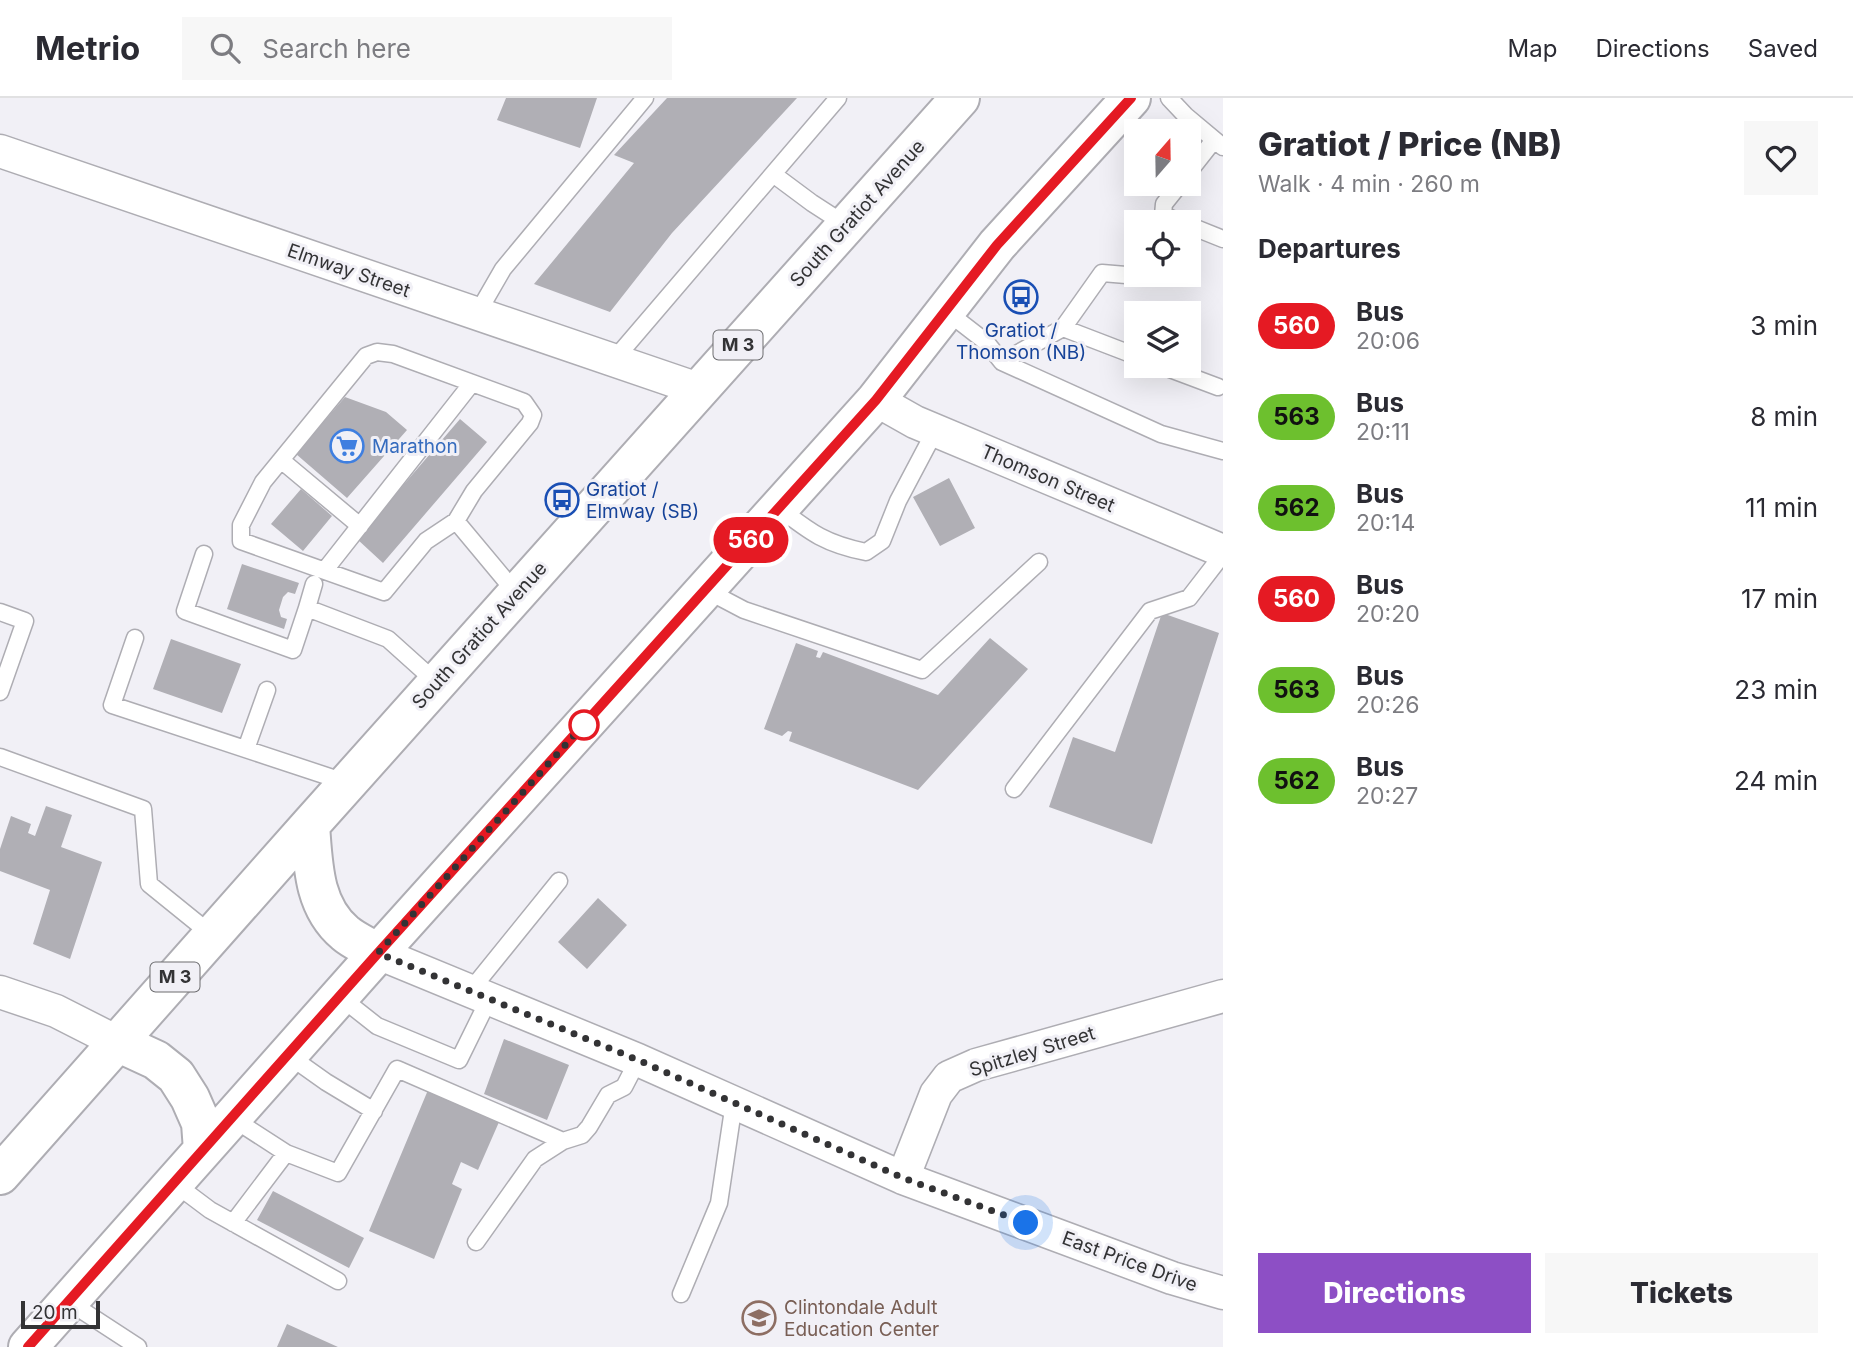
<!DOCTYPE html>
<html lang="en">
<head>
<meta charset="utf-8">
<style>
  :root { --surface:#fff; --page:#f7f7f7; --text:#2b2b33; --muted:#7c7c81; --line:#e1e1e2; --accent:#8d4fc5 }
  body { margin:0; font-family:Inter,sans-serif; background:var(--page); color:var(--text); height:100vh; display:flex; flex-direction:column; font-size:26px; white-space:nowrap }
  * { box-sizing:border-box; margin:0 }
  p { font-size:23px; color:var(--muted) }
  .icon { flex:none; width:38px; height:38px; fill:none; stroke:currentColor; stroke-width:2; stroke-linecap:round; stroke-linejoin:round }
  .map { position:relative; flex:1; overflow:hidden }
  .panel { display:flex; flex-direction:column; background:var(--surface); width:630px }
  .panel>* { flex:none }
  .badge { padding:0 14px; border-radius:23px; font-size:24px; line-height:46px }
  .needle { width:46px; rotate:20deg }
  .tools { position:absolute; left:1124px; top:21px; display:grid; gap:14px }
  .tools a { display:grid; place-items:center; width:77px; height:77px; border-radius:0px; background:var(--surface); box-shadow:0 7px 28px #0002; font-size:35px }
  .scale { position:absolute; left:21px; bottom:18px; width:79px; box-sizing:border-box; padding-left:7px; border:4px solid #333335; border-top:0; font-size:19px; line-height:24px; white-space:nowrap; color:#333335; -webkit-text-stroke:5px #f1f0f6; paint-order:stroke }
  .you { position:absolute; width:35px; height:35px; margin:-18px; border:5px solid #fff; border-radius:50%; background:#1a73e8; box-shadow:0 0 0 10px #1a73e833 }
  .map>.badge { position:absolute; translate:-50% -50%; box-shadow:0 0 0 4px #fff }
  h2 { padding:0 35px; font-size:26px; line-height:63px }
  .round { display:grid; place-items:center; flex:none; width:74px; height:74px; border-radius:0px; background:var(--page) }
  .summary { display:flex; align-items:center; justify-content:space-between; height:119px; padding:0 35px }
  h1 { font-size:33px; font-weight:800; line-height:52px }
  .button { display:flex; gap:14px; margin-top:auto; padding:14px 35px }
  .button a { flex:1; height:80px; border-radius:0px; background:var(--accent); color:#fff; font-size:28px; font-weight:800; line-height:80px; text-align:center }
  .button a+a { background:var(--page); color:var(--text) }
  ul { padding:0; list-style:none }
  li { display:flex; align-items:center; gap:21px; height:91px; padding:0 35px }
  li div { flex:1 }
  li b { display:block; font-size:26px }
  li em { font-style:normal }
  li .badge { min-width:77px; font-weight:700; text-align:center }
  header { display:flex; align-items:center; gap:42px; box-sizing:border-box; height:98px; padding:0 35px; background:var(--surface); border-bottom:2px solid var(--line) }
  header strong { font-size:33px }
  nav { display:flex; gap:38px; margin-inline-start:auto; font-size:24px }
  .search { width:490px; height:63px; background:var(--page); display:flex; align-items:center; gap:18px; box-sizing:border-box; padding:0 24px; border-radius:0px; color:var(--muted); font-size:26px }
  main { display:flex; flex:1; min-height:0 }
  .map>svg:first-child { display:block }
  .building { fill:#b0afb5 }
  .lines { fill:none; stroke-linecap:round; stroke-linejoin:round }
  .lane-casing { stroke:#aeadb3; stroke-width:19 }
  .street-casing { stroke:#aeadb3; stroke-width:35 }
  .primary-casing { stroke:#aeadb3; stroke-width:42 }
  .lane { stroke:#fff; stroke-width:16 }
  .street { stroke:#fff; stroke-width:32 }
  .primary { stroke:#fff; stroke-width:38 }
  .line-casing { stroke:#fff; stroke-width:16 }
  .line { stroke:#e51a23; stroke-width:10 }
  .walk { stroke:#333335; stroke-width:7; stroke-dasharray:0 12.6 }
  .stop-dot { fill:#fff; stroke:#e51a23; stroke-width:3.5 }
  .labels { text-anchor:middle; stroke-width:6; stroke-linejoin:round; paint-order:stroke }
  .shield { fill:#f1f0f6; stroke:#6c6c6f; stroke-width:2 }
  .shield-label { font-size:18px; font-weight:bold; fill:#333335 }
  .street-label { font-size:19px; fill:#333335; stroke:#f1f0f6 }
  .transit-label { font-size:19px; fill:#164399; stroke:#f1f0f6 }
  .shop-label { font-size:19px; fill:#366cbe; stroke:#f1f0f6; text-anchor:start }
  .education-label { font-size:19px; fill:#785e54; stroke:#f1f0f6; text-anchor:start }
</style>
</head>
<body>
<header>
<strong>Metrio</strong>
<div class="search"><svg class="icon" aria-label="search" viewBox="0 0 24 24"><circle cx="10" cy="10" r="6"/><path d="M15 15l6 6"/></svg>Search here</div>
<nav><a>Map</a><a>Directions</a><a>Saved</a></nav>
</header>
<main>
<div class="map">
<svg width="1223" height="1249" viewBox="0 0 1223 1249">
  <rect width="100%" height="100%" fill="#f1f0f6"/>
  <!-- building -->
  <path class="building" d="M506 0H597L580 50 497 22Z
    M667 0H797L672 135 610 214 534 186 634 65 614 57Z
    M345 299 386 314 407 332 347 400 296 356Z
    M460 321 487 344 383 465 357 441Z
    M949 380 975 430 940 448 913 399Z
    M301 391 332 418 303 453 271 426Z
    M242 466 299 485 295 496 288 494 283 499 279 512 281 519 287 521 284 531 227 511Z
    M1162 515 1219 535 1152 746 1049 709 1073 639 1115 654Z
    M990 540 1028 571 918 692 789 643 792 634 788 633 782 638 764 631 796 545 818 553 816 559 820 560 823 554 938 597Z
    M171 541 241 566 222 615 153 591Z
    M46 708 72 717 61 749 102 764 70 861 33 846 50 792 0 773V751L11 718 31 726 28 735 35 738Z
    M598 800 627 827 587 871 558 844Z
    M504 941 569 967 547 1022 484 996Z
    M428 992 499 1024 478 1072 461 1064 452 1086 462 1091 434 1161 369 1133Z
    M273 1093 364 1140 349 1170 257 1122Z
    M287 1226 338 1249H277Z"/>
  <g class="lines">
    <defs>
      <path id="lane" d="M1169 0 1186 18 1223 49
        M1188 75 1214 42
        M773 76 812 105 846 127
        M1180 86 1164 106 1163 117 1180 124
        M1188 127 1223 141
        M1126 177 1102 175 1063 230 1136 258
        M946 213 986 244 1002 264 1161 336 1223 353
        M477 216 503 171 645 0
        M613 263 838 0
        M1002 264 1063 230
        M1162 268 1218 289
        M281 362 360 428
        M779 410C811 435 826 446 866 454L882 443 898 403 935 333
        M456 423 474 393 530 325 533 317 524 304 393 256 377 254 366 258 263 384 241 427V443L384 494 426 443 456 423 516 495
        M204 456 185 513 293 552 307 510 388 541 437 585
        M325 472 472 285
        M706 492 744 512 922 572 1039 464
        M307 510 314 486
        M0 514 25 523 0 594
        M135 540 112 607 348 685
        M246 651 267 592
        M0 659 143 711 149 786 212 837
        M1014 691 1150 513 1189 500 1223 456
        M470 893 559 783
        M339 898 377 928 459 962 489 901
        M288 957 326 984 374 1013
        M232 1020 286 1055 233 1125
        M286 1055 338 1075 397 971 563 1043 582 1037 589 1029 608 997 624 989 638 962
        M174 1085 210 1112 338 1183
        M476 1144 535 1061 563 1043
        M681 1196 719 1105 734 1005
        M69 1204 138 1249"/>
      <path id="street" d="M0 53 698 291
        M876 302 915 324 1223 453
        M378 855 638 962 903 1080 1172 1180 1223 1195
        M0 894 56 913 117 944
        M903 1080 936 996 949 979 976 967 1223 898"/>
      <path id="primary" d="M310 727C313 766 313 808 345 835 354 843 367 848 378 855
        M117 944 156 962 176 978 190 1000 201 1025 203 1052
        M0 1077 310 727 960 0
        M28 1249 378 855 876 302 997 147 1131 0"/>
    </defs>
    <!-- lane casing -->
    <use href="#lane" class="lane-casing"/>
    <!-- street casing -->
    <use href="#street" class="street-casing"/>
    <!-- primary casing -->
    <use href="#primary" class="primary-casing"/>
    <!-- lane -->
    <use href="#lane" class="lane"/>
    <!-- street -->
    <use href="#street" class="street"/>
    <!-- primary -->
    <use href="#primary" class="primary"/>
  </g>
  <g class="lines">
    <defs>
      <path id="line" d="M28 1249 378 855 876 302 997 147 1131 0"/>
    </defs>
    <!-- line casing -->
    <use href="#line" class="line-casing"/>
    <!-- line -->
    <use href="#line" class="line"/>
    <!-- walk -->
    <path class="walk" d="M584 627 587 623 378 855 638 962 903 1080 1026 1125"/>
  </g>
  <!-- icons -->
  <defs>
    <symbol id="bus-ring" viewBox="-11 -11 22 22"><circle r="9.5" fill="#f1f0f6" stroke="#1a4fb4" stroke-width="1.5"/><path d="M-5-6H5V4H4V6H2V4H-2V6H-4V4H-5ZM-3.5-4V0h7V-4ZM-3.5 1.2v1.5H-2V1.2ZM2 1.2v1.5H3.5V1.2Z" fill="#1a4fb4"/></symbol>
    <symbol id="supermarket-ring" viewBox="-11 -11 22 22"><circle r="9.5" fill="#f1f0f6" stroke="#3f7fe0" stroke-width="1.5"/><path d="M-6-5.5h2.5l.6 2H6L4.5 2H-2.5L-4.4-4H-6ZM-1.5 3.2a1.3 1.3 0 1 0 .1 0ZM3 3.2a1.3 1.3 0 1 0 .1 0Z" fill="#3f7fe0"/></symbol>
    <symbol id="school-ring" viewBox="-11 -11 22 22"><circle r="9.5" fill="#f1f0f6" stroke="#8d6e63" stroke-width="1.5"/><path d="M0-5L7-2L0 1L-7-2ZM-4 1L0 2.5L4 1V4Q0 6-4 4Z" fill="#8d6e63"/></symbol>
  </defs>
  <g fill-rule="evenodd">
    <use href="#bus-ring" x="1002" y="180" width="38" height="38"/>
    <use href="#supermarket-ring" x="328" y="329" width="38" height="38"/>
    <use href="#bus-ring" x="543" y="383" width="38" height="38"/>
    <use href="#school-ring" x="740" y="1201" width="38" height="38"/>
  </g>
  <!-- markers -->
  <circle class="stop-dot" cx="584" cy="627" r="14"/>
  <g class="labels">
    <!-- shield labels -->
    <g class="shield">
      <rect x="713.5" y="232.5" width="49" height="29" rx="5"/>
      <rect x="150.5" y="864.5" width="49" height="29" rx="5"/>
    </g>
    <g class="shield-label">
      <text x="738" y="253">M 3</text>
      <text x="175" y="885">M 3</text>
    </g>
    <!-- street labels -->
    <g class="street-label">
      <text transform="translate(857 115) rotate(-48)" y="7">South Gratiot Avenue</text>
      <text transform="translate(349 172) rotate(19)" y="7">Elmway Street</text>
      <text transform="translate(1048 380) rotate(23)" y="7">Thomson Street</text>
      <text transform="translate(479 537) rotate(-48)" y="7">South Gratiot Avenue</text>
      <text transform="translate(1032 953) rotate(-17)" y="7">Spitzley Street</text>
      <text transform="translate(1130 1163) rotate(20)" y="7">East Price Drive</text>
    </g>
    <!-- transit labels -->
    <g class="transit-label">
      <text x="1021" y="239">Gratiot /<tspan x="1021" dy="22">Thomson (NB)</tspan></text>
      <text x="586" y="398" text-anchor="start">Gratiot /<tspan x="586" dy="22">Elmway (SB)</tspan></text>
    </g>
    <!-- shop labels -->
    <g class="shop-label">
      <text x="372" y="355">Marathon</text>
    </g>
    <!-- education labels -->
    <g class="education-label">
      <text x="784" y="1216">Clintondale Adult<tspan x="784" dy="22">Education Center</tspan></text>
    </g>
  </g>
</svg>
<div class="tools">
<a><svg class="needle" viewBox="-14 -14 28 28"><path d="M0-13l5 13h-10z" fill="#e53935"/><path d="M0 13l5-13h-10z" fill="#7c7c81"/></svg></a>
<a><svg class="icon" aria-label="locate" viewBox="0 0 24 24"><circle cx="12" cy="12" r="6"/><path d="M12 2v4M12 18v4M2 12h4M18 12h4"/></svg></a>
<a><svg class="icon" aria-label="layers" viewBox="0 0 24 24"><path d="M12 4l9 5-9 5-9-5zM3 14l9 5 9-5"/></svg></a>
</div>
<div class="scale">20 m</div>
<div class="you" style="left:1026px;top:1125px"></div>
<b class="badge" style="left:751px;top:442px;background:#e51a23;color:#fff">560</b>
</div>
<section class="panel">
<div class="summary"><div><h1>Gratiot / Price (NB)</h1><p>Walk · 4 min · 260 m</p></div><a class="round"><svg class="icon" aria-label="heart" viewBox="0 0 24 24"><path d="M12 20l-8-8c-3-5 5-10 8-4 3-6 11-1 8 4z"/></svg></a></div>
<h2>Departures</h2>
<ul>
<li><span class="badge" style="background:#e51a23;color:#fff">560</span><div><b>Bus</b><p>20:06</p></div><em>3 min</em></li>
<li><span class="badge" style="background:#6dc02e;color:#111">563</span><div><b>Bus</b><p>20:11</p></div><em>8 min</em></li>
<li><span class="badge" style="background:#6dc02e;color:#111">562</span><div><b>Bus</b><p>20:14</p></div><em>11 min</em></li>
<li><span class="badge" style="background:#e51a23;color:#fff">560</span><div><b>Bus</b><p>20:20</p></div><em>17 min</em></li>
<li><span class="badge" style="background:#6dc02e;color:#111">563</span><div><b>Bus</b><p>20:26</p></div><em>23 min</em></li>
<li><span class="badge" style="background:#6dc02e;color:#111">562</span><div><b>Bus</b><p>20:27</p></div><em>24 min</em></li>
</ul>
<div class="button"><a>Directions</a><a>Tickets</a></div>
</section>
</main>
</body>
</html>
